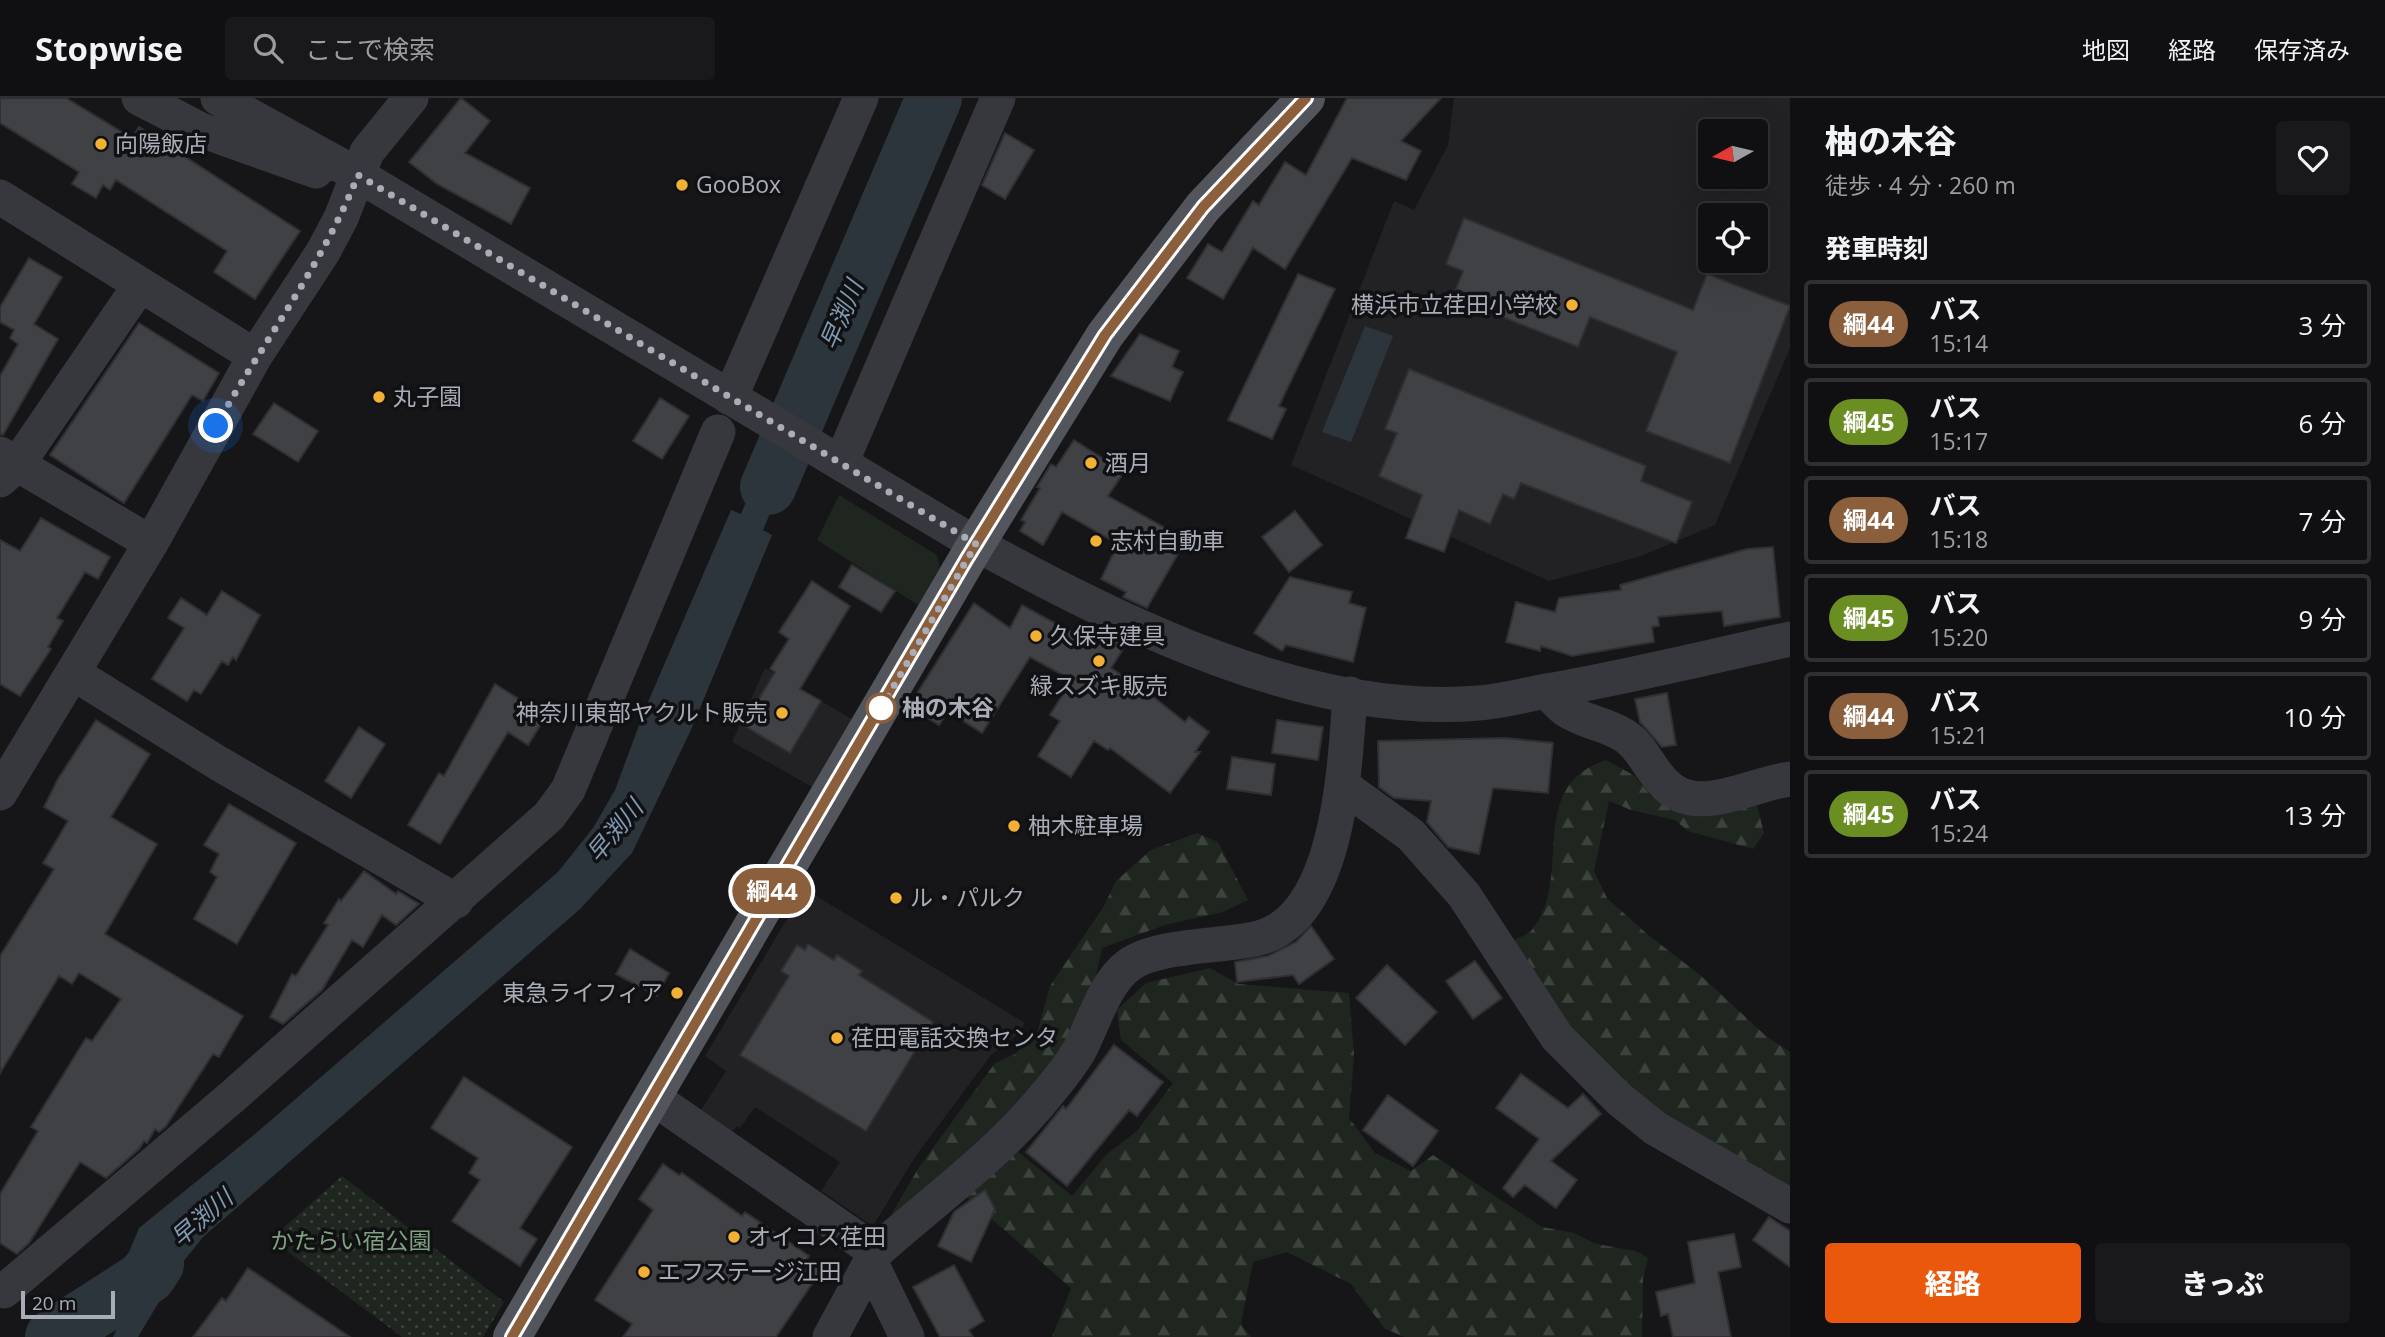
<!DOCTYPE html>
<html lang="ja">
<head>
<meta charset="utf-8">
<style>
  :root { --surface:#101012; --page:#19191b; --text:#f1f3f6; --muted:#9c9d9f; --line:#303032; --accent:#ea580c }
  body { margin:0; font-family:"Open Sans","Noto Sans JP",sans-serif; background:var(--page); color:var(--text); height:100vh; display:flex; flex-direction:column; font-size:26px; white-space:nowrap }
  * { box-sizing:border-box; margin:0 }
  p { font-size:23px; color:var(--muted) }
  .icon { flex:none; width:38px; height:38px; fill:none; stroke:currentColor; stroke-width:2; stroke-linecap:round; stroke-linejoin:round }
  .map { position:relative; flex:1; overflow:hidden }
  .sheet { display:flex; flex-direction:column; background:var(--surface); width:595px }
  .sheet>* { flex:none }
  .badge { padding:0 14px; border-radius:23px; font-size:24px; line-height:46px }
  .needle { width:46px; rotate:262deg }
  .tools { position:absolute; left:1698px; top:21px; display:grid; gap:14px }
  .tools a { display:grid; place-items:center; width:70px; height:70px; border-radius:7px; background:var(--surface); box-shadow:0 7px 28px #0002,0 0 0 2px var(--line); font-size:35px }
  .scale { position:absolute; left:21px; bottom:18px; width:94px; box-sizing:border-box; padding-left:7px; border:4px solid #a8adb8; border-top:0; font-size:19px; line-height:24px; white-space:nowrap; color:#a8adb8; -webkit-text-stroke:5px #111113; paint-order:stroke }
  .you { position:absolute; width:35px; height:35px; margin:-18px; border:5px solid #fff; border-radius:50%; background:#1a73e8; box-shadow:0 0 0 10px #1a73e833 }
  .map>.badge { position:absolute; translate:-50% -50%; box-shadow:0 0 0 4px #fff }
  h2 { padding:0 35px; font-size:26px; line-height:63px }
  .round { display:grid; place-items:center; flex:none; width:74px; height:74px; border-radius:7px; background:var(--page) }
  .headline { display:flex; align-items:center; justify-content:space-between; height:119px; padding:0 35px }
  h1 { font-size:33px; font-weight:800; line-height:52px }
  .cta { display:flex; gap:14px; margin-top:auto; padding:14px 35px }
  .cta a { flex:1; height:80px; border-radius:7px; background:var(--accent); color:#fff; font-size:28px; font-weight:800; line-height:80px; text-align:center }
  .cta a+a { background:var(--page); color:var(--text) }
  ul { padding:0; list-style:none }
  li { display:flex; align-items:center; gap:21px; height:88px; margin:0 14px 10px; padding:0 21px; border:4px solid var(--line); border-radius:7px }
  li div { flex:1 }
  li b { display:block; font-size:26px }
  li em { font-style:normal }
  li .badge { min-width:77px; font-weight:700; text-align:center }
  header { display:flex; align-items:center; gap:42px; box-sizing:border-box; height:98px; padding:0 35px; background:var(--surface); border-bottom:2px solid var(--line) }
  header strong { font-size:33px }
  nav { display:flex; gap:38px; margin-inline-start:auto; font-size:24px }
  .search { width:490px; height:63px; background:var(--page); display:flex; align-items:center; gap:18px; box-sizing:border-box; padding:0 24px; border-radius:7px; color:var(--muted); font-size:26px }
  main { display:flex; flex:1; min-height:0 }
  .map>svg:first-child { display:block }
  .built { fill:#222225; fill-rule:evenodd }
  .grass { fill:#1e261f }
  .forest { fill:url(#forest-firs) }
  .park { fill:url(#park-dots) }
  .water { fill:#2c353c }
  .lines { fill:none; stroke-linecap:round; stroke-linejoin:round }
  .river { stroke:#2c353c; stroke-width:56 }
  .building { fill:#404145; stroke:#303034; stroke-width:2 }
  .minor { stroke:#37383d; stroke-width:35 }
  .major { stroke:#53555c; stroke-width:38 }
  .line-casing { stroke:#fff; stroke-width:16 }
  .line { stroke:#8b5e3c; stroke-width:10 }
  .walk { stroke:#a8adb8; stroke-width:7; stroke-dasharray:0 12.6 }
  .poi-dot { fill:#f2b134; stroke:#111113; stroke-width:2.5 }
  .stop-dot { fill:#fff; stroke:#8b5e3c; stroke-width:3.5 }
  .labels { text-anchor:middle; stroke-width:7; stroke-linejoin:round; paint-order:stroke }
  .poi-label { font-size:23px; fill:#a8adb8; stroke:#111113; text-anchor:start }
  .stop-label { font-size:23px; font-weight:bold; fill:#a8adb8; stroke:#111113; text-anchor:start }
  .park-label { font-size:23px; fill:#7fa381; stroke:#111113 }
  .water-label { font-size:24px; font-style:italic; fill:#7f9bb3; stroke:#111113 }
</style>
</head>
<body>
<header>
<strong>Stopwise</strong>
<div class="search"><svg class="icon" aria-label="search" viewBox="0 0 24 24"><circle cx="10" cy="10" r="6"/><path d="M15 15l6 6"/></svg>ここで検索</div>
<nav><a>地図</a><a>経路</a><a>保存済み</a></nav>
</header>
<main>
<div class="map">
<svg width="1790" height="1239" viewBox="0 0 1790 1239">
  <defs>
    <pattern id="forest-firs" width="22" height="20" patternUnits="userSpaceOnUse" patternTransform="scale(1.75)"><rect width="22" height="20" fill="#1e261f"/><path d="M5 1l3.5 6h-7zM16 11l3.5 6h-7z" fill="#3c433d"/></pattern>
    <pattern id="park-dots" width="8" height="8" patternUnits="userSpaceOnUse" patternTransform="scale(1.75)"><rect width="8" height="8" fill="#1e261f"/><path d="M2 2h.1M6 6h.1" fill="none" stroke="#3c433d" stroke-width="1.8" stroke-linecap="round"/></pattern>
  </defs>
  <rect width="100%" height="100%" fill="#161618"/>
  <!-- built -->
  <path class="built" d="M1454 0H1790V250L1715 427 1638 459 1549 483 1291 367 1394 103 1414 112 1448 47ZM1710 33H1755V79H1710ZM1710 117H1755V163H1710Z
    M765 570 855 623 814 690 732 644Z
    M805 791 1025 925 1018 936 991 957 915 1059 873 1128 821 1093 840 1064 755 1009 740 1030 737 1028 731 1035 701 1012 726 973 705 958Z"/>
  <!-- grass -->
  <path class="grass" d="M839 397 937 457 940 470 918 507 817 442Z"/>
  <!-- forest -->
  <path class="forest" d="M1606 662 1635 678 1652 699 1757 707 1764 735 1753 751 1688 733 1675 722 1631 712 1609 703 1594 773 1607 800 1647 836 1700 877 1766 938 1790 954V1089L1673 1032 1566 935 1512 843C1518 840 1527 837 1531 833 1576 780 1523 689 1606 662Z
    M1197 735 1218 744 1248 802 1223 814 1165 827 1102 850 1094 886 1070 947 1021 1015 890 1119 919 1069 995 965 1015 956 1037 935 1050 888 1104 808 1116 783 1151 752Z
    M1210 870 1238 886 1349 895 1354 957 1349 1020 1375 1055 1411 1073 1433 1057 1542 1129 1574 1135 1596 1146 1636 1153 1648 1160 1643 1180 1642 1239H1405L1385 1231 1351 1186 1287 1154 1253 1164 1241 1226 1251 1239H1052L1071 1190 956 1090 1010 1047 1072 1098 1107 1056 1137 1033 1173 985 1121 942 1117 912 1146 885Z"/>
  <!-- park -->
  <path class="park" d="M342 1078 504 1204 483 1239H402L271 1141Z"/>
  <!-- water -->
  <path class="water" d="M1365 228 1393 238 1351 344 1322 334Z
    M773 338 797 351 763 432 772 437 690 634 632 755 580 811 203 1139 183 1164 138 1239H113L129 1203 105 1224 85 1189 114 1173 129 1154 139 1130 255 1036 558 774 593 730 615 692 645 611 731 412 741 416Z"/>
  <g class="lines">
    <!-- river -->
    <path class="river" d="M768 389 934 0
      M53 1239 148 1178 156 1166"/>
  </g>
  <!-- building -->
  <path class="building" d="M0 0H66L132 40 139 29 300 133 255 201 214 174 227 153 116 82 110 92 103 87 96 100 72 86 79 74 0 25Z
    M461 0 490 23 465 55 530 90 511 126 437 86 409 64Z
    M1347 0H1441L1401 43 1421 53 1406 82 1352 60 1285 171 1253 150 1223 201 1187 180 1208 146 1222 154 1253 103 1259 107 1285 64 1306 77Z
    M1005 35 1034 52 1005 101 982 87Z
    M1464 120 1693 212 1707 176 1790 208 1730 365 1646 333 1677 254 1590 219 1578 249 1485 212 1488 204 1456 191 1463 173 1446 166Z
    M29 160 62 179 34 226 58 241 3 337 0 336V278L18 246 10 240 14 232 0 224V209Z
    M1298 176 1335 191 1279 308 1286 311 1272 341 1228 322Z
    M139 225 219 275 203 303 192 297 124 405 50 357Z
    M1140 236 1179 253 1172 269 1183 274 1170 303 1111 278Z
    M1409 271 1646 368 1641 383 1692 404 1676 445 1521 385 1514 401 1503 396 1490 426 1459 412 1444 454 1406 440 1422 397 1379 378 1397 335 1385 331Z
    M660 300 689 318 662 361 633 343Z
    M274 305 318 333 298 364 253 336Z
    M1074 342 1124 374 1108 398 1169 432 1166 437 1183 447 1147 510 1123 499 1126 494 1101 481 1118 446 1062 414 1043 447 1020 433 1025 424 1021 422 1040 390 1037 389 1051 366 1056 369Z
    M1295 413 1322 447 1289 474 1262 439Z
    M41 420 110 459 98 481 85 474 57 520 63 523 48 549 51 551 20 598 0 586V442L20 453Z
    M1773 449 1780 519 1724 528 1722 513 1658 519 1659 528 1652 529 1654 544 1572 558 1541 548 1540 553 1506 544 1516 504 1555 514 1559 500 1621 492 1620 487 1747 451Z
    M852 467 895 493 881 514 839 489Z
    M1290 479 1352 494 1349 505 1366 510 1353 564 1286 547 1282 553 1254 535Z
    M812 483 850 508 800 591 821 603 790 655 743 627 775 574 770 571 789 541 779 534Z
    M222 493 260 517 236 562 233 559 228 567 222 563 201 596 194 592 187 603 152 581 184 530 168 520 181 500 207 517Z
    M974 505 1010 530 1022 507 1093 546 1101 533 1127 545 1111 570 1146 593 1185 624 1189 619 1209 634 1195 654H1200L1170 695 1110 650 1108 652 1094 643 1071 679 1038 658 1060 623 1050 617 1072 582 1030 559 982 635 948 613 939 627 909 608Z
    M495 586 546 618 528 647 508 634 440 746 408 727 439 675 444 678Z
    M1667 595 1676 647 1662 649 1640 624 1635 601Z
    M96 622 150 656 111 719 157 746 105 836 243 918 219 959 213 956 166 1028 159 1034 155 1031 147 1045 144 1043 139 1051 106 1080 80 1064 29 1145 17 1156 0 1145V1096L38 1033 31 1029 86 940 92 943 121 901 79 875 72 886 59 878 0 975V858L54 771 43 765 68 723 44 709 58 681Z
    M1277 622 1323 629 1318 662 1272 655Z
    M359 629 385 646 351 700 325 683Z
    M1506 640 1553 645 1548 695 1493 690 1479 756 1448 749 1427 724 1431 703 1394 700 1379 689 1378 643Z
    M1232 659 1275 666 1271 697 1227 691Z
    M229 706 296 745 237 846 194 821 217 779 210 774 219 756 204 747Z
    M364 773 396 796 398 793 419 806 396 827 382 817 363 849 352 842 322 892 283 926 270 919 292 876 296 878 328 827 324 825 339 801 341 803Z
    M1311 828 1334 861 1299 886 1293 877 1237 884 1235 864 1268 858 1296 844Z
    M808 846 834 862 837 857 862 873 859 877 933 924 866 1033 740 957 789 878 781 873 797 847 805 852Z
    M630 851 669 875 657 898 616 876Z
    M1475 863 1502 900 1473 921 1446 883Z
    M1387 867 1437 914 1405 947 1356 900Z
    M1114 947 1163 984 1137 1018 1129 1012 1067 1088 1026 1054 1063 1008 1066 1011Z
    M1521 976 1568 1010 1583 996 1601 1016 1551 1063 1577 1082 1556 1110 1525 1087 1513 1099 1503 1090 1539 1041 1496 1010Z
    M464 979 572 1049 520 1130 537 1141 520 1168 452 1123 480 1082 469 1075 478 1060 431 1030Z
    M1388 997 1438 1033 1413 1068 1363 1032Z
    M663 1066 679 1077 682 1075 742 1118 745 1114 809 1158 807 1161 822 1171 776 1239H623L632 1226 595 1202 653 1112 639 1101Z
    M985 1092 995 1111 971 1164 938 1148 954 1114Z
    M1769 1119 1790 1133V1169L1753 1142Z
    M1734 1136 1741 1169 1718 1174 1731 1239H1673L1668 1216 1661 1218 1656 1194 1695 1185 1688 1144Z
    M954 1167 984 1223 969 1232 973 1239H940L913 1189Z
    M248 1170 350 1239H193L222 1200 226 1203Z"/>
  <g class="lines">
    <!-- minor -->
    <path class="minor" d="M139 0 201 32 316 73
      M218 0 358 77 976 446C1121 525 1309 620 1479 605 1502 603 1524 597 1547 593 1628 579 1709 559 1790 541
      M0 99 255 258
      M730 300 861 0
      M847 351 998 0
      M0 356 151 445
      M0 382 17 367 140 187
      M73 575 218 665 456 803
      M1546 593C1553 599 1559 607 1566 612 1584 624 1607 626 1625 638 1641 648 1650 671 1663 684 1695 721 1750 686 1790 681
      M1343 688 1411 737 1464 797 1557 939 1619 1001 1655 1030 1790 1108
      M0 695 151 445 255 258 323 154 341 120 367 54 411 0
      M652 999 876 1154 830 1239
      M876 1154C933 1103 999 1056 1047 996 1058 983 1070 968 1079 953 1093 927 1104 885 1129 867 1158 846 1224 849 1259 840 1341 818 1345 663 1350 596
      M871 1165 907 1239
      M0 1191 4 1193 233 998 549 718 568 692 718 334"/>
    <!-- major -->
    <path class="major" d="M512 1239 976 446 1105 237 1203 109 1306 0"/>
  </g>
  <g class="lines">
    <defs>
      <path id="line" d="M512 1239 966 462 1105 237 1203 109 1306 0"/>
    </defs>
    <!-- line casing -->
    <use href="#line" class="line-casing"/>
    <!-- line -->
    <use href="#line" class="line"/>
    <!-- walk -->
    <path class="walk" d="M216 328C263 244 323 166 358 77L976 446 877 617 881 610"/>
  </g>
  <!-- markers -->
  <g class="poi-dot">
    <circle cx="101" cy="46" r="7"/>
    <circle cx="682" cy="87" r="7"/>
    <circle cx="1572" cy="207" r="7"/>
    <circle cx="379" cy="299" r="7"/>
    <circle cx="1091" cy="365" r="7"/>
    <circle cx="1096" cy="443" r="7"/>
    <circle cx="1036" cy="538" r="7"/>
    <circle cx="1099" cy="563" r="7"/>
    <circle cx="782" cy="615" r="7"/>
    <circle cx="1014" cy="728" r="7"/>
    <circle cx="896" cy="800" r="7"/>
    <circle cx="677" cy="895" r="7"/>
    <circle cx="837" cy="940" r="7"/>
    <circle cx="734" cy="1139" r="7"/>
    <circle cx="644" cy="1174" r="7"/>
  </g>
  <circle class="stop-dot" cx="881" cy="610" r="14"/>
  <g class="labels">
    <!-- poi labels -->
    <g class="poi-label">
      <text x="115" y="54">向陽飯店</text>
      <text x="696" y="95">GooBox</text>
      <text x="1558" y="215" text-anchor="end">横浜市立荏田小学校</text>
      <text x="393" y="307">丸子園</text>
      <text x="1105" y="373">酒月</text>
      <text x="1110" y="451">志村自動車</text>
      <text x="1050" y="546">久保寺建具</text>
      <text x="1099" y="596" text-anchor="middle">緑スズキ販売</text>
      <text x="768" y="623" text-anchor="end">神奈川東部ヤクルト販売</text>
      <text x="1028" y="736">柚木駐車場</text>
      <text x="910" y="808">ル・パルク</text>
      <text x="663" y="903" text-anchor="end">東急ライフィア</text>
      <text x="851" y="948">荏田電話交換センタ</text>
      <text x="748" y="1147">オイコス荏田</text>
      <text x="658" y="1182">エフステージ江田</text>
    </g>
    <!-- stop labels -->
    <g class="stop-label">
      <text x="902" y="618">柚の木谷</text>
    </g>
    <!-- park labels -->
    <g class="park-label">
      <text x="351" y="1151">かたらい宿公園</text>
    </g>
    <!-- water labels -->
    <g class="water-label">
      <text transform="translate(842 217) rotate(-67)" y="8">早渕川</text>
      <text transform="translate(615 733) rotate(-50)" y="8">早渕川</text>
      <text transform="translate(202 1120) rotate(-41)" y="8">早渕川</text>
    </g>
  </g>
</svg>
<div class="tools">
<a><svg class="needle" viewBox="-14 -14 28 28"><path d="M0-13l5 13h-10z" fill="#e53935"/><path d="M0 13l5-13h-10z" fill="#9c9d9f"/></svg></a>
<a><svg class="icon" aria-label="locate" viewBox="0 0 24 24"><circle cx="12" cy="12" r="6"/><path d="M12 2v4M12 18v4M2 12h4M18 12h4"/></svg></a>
</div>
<div class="scale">20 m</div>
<div class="you" style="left:216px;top:328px"></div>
<b class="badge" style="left:772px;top:793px;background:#8b5e3c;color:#fff">綱44</b>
</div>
<section class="sheet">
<div class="headline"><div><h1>柚の木谷</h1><p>徒歩 · 4 分 · 260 m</p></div><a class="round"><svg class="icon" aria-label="heart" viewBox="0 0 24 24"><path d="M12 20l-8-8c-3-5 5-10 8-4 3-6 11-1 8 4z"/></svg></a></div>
<h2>発車時刻</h2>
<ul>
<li><span class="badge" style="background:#8b5e3c;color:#fff">綱44</span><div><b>バス</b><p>15:14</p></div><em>3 分</em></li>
<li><span class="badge" style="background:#6b8e23;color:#fff">綱45</span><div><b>バス</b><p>15:17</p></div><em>6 分</em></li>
<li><span class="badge" style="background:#8b5e3c;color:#fff">綱44</span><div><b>バス</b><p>15:18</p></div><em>7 分</em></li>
<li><span class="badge" style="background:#6b8e23;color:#fff">綱45</span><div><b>バス</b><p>15:20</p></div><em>9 分</em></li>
<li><span class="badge" style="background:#8b5e3c;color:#fff">綱44</span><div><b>バス</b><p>15:21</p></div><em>10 分</em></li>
<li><span class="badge" style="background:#6b8e23;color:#fff">綱45</span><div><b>バス</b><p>15:24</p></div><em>13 分</em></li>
</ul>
<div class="cta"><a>経路</a><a>きっぷ</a></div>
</section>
</main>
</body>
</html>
